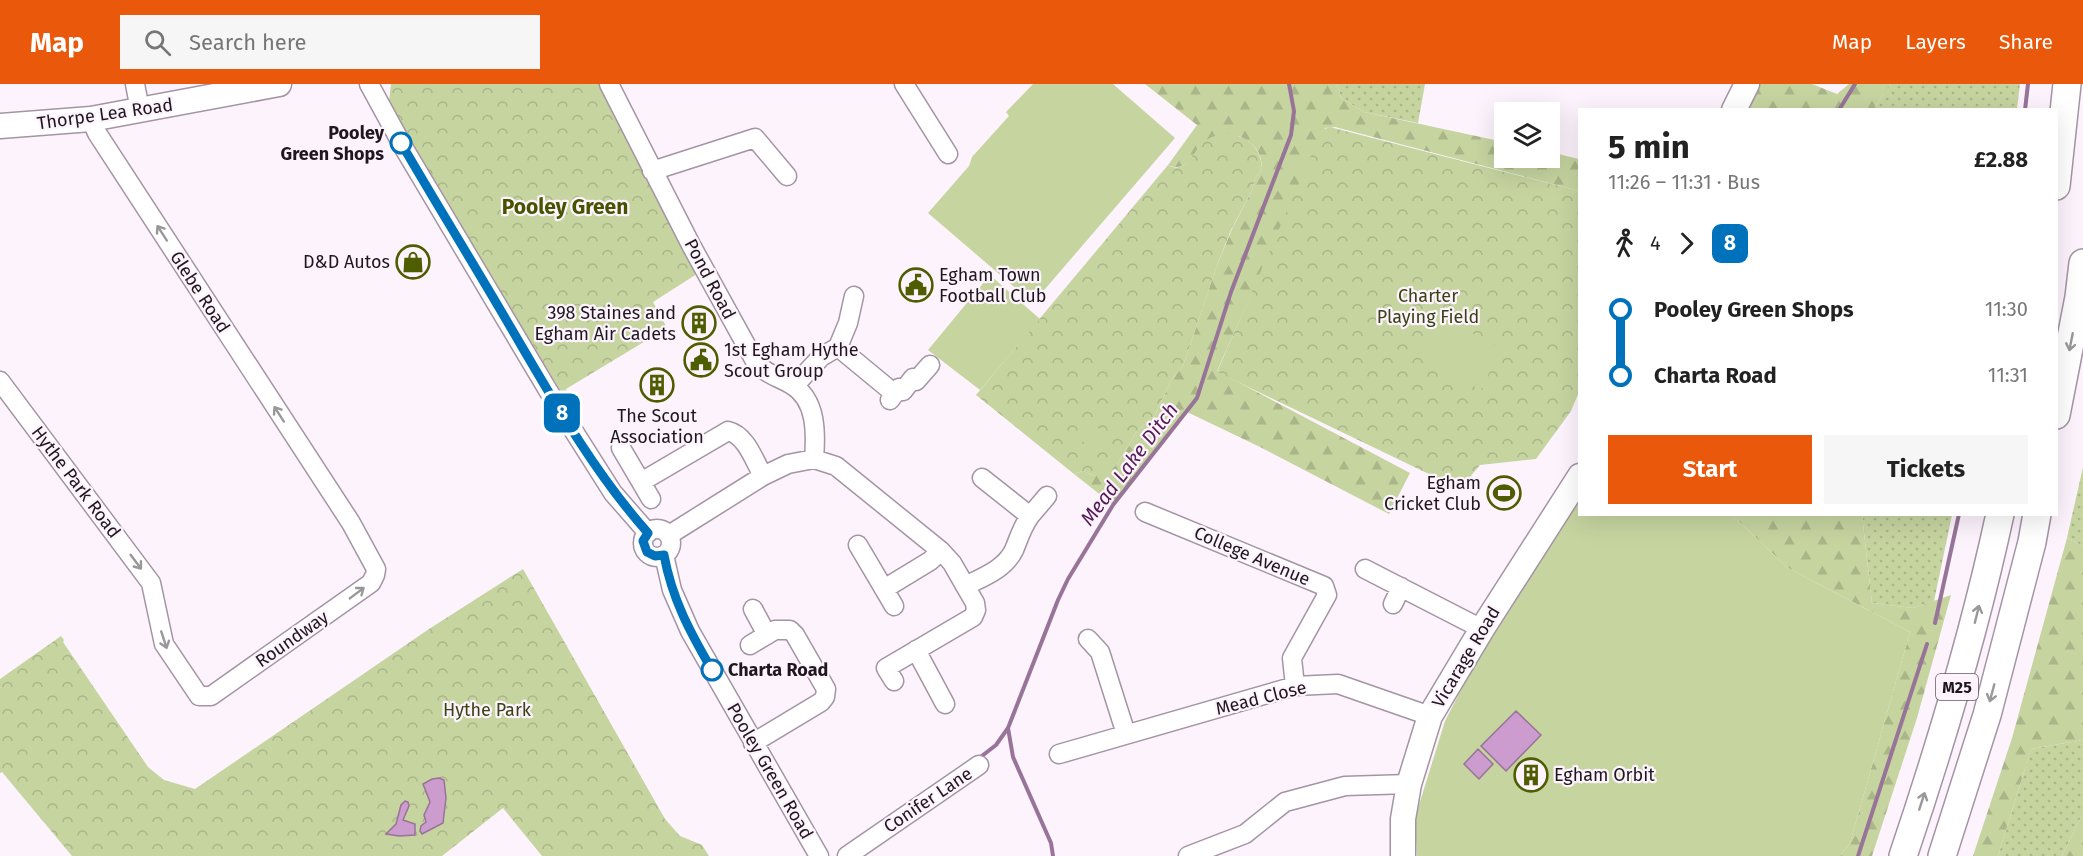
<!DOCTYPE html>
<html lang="en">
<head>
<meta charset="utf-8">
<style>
  :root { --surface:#fff; --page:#f6f6f6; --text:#222; --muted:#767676; --accent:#ea580c }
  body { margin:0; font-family:"Fira Sans",sans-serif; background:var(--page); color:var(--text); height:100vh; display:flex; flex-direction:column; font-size:22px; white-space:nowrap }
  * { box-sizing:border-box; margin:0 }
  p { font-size:20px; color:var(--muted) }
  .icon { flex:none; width:33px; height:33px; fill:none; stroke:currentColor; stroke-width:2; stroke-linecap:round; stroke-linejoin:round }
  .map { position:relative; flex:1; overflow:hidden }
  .sheet { position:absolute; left:1578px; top:24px; width:480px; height:408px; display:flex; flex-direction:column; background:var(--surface); border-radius:0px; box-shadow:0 6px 24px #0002 }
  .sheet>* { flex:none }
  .badge { padding:0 12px; border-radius:9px; font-size:21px; line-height:39px }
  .fabs { position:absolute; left:1494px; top:18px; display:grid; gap:12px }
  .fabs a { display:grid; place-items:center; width:66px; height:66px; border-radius:0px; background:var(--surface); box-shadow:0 6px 24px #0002; font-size:30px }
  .map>.badge { position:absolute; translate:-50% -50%; box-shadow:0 0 0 3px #fff }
  .legs { display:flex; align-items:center; gap:9px; height:66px; padding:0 30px; font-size:20px }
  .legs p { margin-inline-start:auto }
  .overview { display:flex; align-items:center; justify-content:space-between; height:102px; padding:0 30px }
  h1 { font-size:33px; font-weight:700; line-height:45px }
  .cta { display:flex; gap:12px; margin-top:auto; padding:12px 30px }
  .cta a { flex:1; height:69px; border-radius:0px; background:var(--accent); color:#fff; font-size:24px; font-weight:700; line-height:69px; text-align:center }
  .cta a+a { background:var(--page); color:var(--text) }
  ul { padding:0 30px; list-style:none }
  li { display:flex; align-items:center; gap:21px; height:66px; font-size:22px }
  li i { display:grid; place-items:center; width:9px; height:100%; margin:0 8px; background:currentColor }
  li i::after { content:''; width:15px; height:15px; margin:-8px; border:4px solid; border-radius:50%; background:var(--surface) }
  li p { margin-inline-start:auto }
  li:first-child i { background:linear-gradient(#0000 50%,currentColor 0) }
  li:last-child i { background:linear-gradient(currentColor 50%,#0000 0) }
  header { display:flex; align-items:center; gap:36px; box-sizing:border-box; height:84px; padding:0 30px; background:var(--accent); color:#fff }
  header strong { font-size:28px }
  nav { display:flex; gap:33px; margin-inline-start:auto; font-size:21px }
  .search { width:420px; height:54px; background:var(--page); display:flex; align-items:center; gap:15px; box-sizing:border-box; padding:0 21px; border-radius:0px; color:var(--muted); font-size:22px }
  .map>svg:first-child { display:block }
  .grass { fill:url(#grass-dots) }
  .forest { fill:url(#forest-firs) }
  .park { fill:url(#park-crowns) }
  .pitch { fill:#c6d4a0 }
  .water { fill:#cb9ccd; stroke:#977498; stroke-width:1.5 }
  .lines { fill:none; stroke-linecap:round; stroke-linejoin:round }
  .stream { stroke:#977498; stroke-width:4 }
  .minor-casing { stroke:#a494a4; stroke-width:21 }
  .major-casing { stroke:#a494a4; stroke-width:27 }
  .highway-casing { stroke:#a494a4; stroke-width:30 }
  .minor { stroke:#fff; stroke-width:18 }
  .major { stroke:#fff; stroke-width:24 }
  .highway { stroke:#fff; stroke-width:27 }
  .oneway { stroke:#9a979a }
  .line-1-casing { stroke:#fff; stroke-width:14 }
  .line-1 { stroke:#0072bc; stroke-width:9 }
  .stop-1-dot { fill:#fff; stroke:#0072bc; stroke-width:3 }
  .labels { text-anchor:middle; stroke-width:4.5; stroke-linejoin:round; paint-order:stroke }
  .shield { fill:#fdf3fd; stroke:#615a61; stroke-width:1.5 }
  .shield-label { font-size:16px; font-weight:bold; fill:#1e181e }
  .street-label { font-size:18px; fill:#1e181e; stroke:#fdf3fd }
  .stop-label { font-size:18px; font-weight:bold; fill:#1e181e; stroke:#fdf3fd; text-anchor:end }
  .poi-label { font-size:18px; fill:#1e181e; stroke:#fdf3fd; text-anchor:end }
  .park-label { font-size:18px; fill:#384212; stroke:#fdf3fd }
  .water-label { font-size:20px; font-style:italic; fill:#541b57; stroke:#fdf3fd }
  .quarter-label { font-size:21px; font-weight:bold; fill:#465400; stroke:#fdf3fd }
</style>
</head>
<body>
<header>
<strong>Map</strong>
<div class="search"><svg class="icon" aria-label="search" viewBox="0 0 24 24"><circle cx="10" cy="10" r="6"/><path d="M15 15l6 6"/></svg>Search here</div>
<nav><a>Map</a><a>Layers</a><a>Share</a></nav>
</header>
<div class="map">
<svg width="2083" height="772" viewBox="0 0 2083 772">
  <defs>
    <pattern id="grass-dots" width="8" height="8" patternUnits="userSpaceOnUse" patternTransform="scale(1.5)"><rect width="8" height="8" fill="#c6d4a0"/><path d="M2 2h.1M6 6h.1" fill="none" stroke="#aab589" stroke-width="1.8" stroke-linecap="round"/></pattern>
    <pattern id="forest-firs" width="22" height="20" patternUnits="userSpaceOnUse" patternTransform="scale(1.5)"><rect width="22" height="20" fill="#c6d4a0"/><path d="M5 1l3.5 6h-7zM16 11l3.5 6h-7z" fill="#aab589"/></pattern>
    <pattern id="park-crowns" width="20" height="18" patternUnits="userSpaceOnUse" patternTransform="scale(1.5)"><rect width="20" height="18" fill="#c6d4a0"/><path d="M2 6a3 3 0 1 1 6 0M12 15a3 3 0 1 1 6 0" fill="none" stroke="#aab589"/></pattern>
  </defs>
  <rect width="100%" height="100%" fill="#fdf3fd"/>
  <!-- grass -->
  <path class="grass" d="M1337 0H1425L1418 39 1364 28 1341 14Z
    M1890 0H2020L2017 25H1874Z
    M2083 383V462L2067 454Z
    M1862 431H1952L1934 517 1913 524 1872 519Z
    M2083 656V729L2062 772H1998L2031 665Z"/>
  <!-- forest -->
  <path class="forest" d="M1145 0H1337L1341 14 1364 28 1504 58V74H1550V68L1579 75V107L1335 43 1325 44 1217 287 1410 389 1389 430 1260 363 1185 327 1112 420 1074 390 1083 387 1095 392 1118 379 1137 347 1155 331 1172 295 1183 282 1216 184 1232 145 1252 106 1255 95 1262 85C1262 68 1254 59 1239 52L1198 64C1193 76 1182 88 1168 81L1197 41Z
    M1758 0H1812L1837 10 1849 0H1890L1874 25 1745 26Z
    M1732 431H1862L1872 519 1913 524 1951 511 1917 634 1872 772H1840L1850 759 1910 548 1788 484Z
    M2067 454 2083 462V656L2031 665 1998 772H1973L2012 654Z
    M2083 729V772H2062Z"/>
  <!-- park -->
  <path class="park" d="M391 0H601L700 188 653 218 667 244 566 305 576 322 573 324 570 323 412 59 389 17Z
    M1330 43 1579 107V308L1571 327 1536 375 1480 381 1460 405 1217 288 1322 46Z
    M1230 49C1249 55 1261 63 1262 85L1255 95 1252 106 1231 146 1216 184 1183 282 1172 295 1155 331 1137 347 1118 379 1108 390 1095 392 1083 387 1074 390 976 311 1168 81C1186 91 1192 69 1202 60 1209 52 1220 50 1230 49Z
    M523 485 665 735 680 752 702 761 709 772H542L503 724 442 772H72L2 688 0 689V595L61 552 64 556 63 558 148 683 164 696 195 705 429 545Z"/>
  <!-- pitch -->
  <path class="pitch" d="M1033 0H1113L1175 54 1033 219 928 129 969 82 972 73 1009 32 1006 28Z
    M990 191 1040 235 980 306 928 266Z
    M1437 232 1501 264 1481 306 1417 272Z
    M1085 336 1101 346 1091 363 1074 352Z
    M1579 418 1580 430 1732 431 1788 484 1910 548 1850 759 1840 772H1417L1415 734 1445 637 1490 550Z"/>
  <!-- water -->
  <path class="water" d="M1516 627 1541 651 1506 687 1481 662Z
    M1478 665 1493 680 1479 695 1464 680Z
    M439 694 444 696 446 714 443 739 422 750 420 747 421 742 426 738 424 731 430 718 423 700 432 695Z
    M405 717 408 718 409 722 403 736 415 740V751L399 752 386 750 396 740 401 721Z"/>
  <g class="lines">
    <!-- stream -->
    <path class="stream" d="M1839 26 1855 0
      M2025 26 2028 0
      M1935 539 1959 430
      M978 675 996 661 1008 644
      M1053 772 1051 759 1013 673 1008 644 1058 516 1068 495 1113 421 1197 314 1231 208 1291 51 1294 27 1289 0
      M1858 772 1927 560"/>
    <defs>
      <path id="minor" d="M135 0 140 26
        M369 0 405 66 549 308 613 409 648 449
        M609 0 691 161 756 279C769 292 777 292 792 301 817 316 816 350 814 375
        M904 0 948 70
        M652 87 755 54 787 92
        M854 212 848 239 838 263 895 310
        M0 297 151 499 164 560 199 612H211L371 499 375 491 376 485 351 439 97 49 91 35
        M794 302 821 273 838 263
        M890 316 899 304 903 307 913 294 916 297 930 281
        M621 364 641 398 728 347C746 351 754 376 763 392
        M641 398 651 415
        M1145 428 1324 502 1327 511 1292 574 1295 602
        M1030 432 1047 412
        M643 459a14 14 0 1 1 28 0a14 14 0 1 1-28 0Z
        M669 451 763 392 788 380 814 375 836 382 941 467 952 479 975 519 976 526 973 533 886 584 894 597
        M858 461 884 505 930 477 941 467
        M664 471 672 506 690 547 819 772
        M1365 485 1482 545
        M965 502C983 493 1005 485 1014 466 1019 454 1022 443 1030 432L982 394
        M884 505 894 522
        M1393 520 1401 503
        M753 525 767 551
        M1088 555 1100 568 1126 650
        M750 561 775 546H790L795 551 826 605 825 613 821 618 753 659
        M916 566 945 620
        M1059 670 1295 602 1338 600 1430 632
        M847 772 979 681
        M1188 772 1245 750 1285 718 1345 702 1409 700"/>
      <path id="major" d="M1734 26 1747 0
        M0 42 91 35 279 0
        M1403 772V735L1409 700 1430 632 1482 545 1580 392"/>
      <path id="highway" d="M2056 102 2067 0
        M2056 331 2079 213 2083 179
        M1903 772C1941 660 1975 546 2000 430
        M1942 772 1987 631 2032 458 2037 430"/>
    </defs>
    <!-- minor casing -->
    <use href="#minor" class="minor-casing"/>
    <!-- major casing -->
    <use href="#major" class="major-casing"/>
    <!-- highway casing -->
    <use href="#highway" class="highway-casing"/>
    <!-- minor -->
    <use href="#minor" class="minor"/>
    <!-- major -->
    <use href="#major" class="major"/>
    <!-- highway -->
    <use href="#highway" class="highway"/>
  </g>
  <!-- one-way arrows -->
  <defs><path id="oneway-shaft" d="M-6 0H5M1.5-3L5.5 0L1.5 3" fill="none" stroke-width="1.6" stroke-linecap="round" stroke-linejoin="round" transform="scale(1.5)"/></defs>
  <g class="oneway">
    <use href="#oneway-shaft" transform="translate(162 149) rotate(-123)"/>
    <use href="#oneway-shaft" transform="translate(2071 258) rotate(101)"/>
    <use href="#oneway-shaft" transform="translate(279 330) rotate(-123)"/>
    <use href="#oneway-shaft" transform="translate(136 478) rotate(53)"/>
    <use href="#oneway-shaft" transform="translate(357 509) rotate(-37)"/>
    <use href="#oneway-shaft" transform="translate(1977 530) rotate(-76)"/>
    <use href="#oneway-shaft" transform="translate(164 556) rotate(72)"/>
    <use href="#oneway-shaft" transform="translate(1992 609) rotate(105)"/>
    <use href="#oneway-shaft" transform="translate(1922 717) rotate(-72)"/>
  </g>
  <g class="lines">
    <defs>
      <path id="line-1" d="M401 59C437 121 475 182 511 244 552 314 593 387 648 449L643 457 647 468 655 472 664 471C672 515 690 548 712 586"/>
    </defs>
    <!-- line-1 casing -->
    <use href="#line-1" class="line-1-casing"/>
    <!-- line-1 -->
    <use href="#line-1" class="line-1"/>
  </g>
  <!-- icons -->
  <defs>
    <symbol id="shop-ring" viewBox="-11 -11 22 22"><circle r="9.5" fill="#fdf3fd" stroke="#4e5d00" stroke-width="1.5"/><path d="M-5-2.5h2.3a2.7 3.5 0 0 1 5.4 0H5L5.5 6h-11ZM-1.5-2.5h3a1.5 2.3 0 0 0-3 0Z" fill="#4e5d00"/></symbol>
    <symbol id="civic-ring" viewBox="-11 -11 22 22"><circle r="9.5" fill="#fdf3fd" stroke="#4e5d00" stroke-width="1.5"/><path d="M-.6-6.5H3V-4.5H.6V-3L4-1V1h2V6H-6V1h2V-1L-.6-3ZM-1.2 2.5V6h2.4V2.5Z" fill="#4e5d00"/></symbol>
    <symbol id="building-ring" viewBox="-11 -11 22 22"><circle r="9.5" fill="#fdf3fd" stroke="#4e5d00" stroke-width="1.5"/><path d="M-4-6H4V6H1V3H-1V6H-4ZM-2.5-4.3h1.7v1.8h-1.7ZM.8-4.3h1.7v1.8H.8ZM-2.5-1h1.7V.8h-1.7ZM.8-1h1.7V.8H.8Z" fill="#4e5d00"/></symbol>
    <symbol id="stadium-ring" viewBox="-11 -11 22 22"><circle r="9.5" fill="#fdf3fd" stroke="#4e5d00" stroke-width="1.5"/><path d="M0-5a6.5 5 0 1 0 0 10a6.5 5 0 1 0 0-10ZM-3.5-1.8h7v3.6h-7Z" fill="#4e5d00"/></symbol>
  </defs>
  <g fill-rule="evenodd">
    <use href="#shop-ring" x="394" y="159" width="38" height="38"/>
    <use href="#civic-ring" x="897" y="182" width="38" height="38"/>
    <use href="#building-ring" x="680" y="220" width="38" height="38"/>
    <use href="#civic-ring" x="682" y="257" width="38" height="38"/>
    <use href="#building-ring" x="638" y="282" width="38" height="38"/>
    <use href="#stadium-ring" x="1485" y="390" width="38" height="38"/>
    <use href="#building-ring" x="1512" y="672" width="38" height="38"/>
  </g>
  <!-- markers -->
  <g class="stop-1-dot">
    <circle cx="401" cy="59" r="10"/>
    <circle cx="712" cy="586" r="10"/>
  </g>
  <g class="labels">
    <!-- shield labels -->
    <rect class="shield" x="1936" y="590" width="42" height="26" rx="4.5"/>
    <g class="shield-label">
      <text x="1957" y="609">M25</text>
    </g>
    <!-- street labels -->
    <g class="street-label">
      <text transform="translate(105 30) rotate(-8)" y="6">Thorpe Lea Road</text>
      <text transform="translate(710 195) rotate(62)" y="6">Pond Road</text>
      <text transform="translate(200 208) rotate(57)" y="6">Glebe Road</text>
      <text transform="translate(76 398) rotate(53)" y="6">Hythe Park Road</text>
      <text transform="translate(1252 472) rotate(23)" y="6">College Avenue</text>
      <text transform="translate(292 555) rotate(-35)" y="6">Roundway</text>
      <text transform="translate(1466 573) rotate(-59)" y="6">Vicarage Road</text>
      <text transform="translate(1261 614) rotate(-14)" y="6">Mead Close</text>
      <text transform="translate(770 687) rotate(60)" y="6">Pooley Green Road</text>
      <text transform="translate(928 716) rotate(-34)" y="6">Conifer Lane</text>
    </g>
    <!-- stop labels -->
    <g class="stop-label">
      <text x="384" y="55">Pooley<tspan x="384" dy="21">Green Shops</tspan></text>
      <text x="728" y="592" text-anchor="start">Charta Road</text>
    </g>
    <!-- poi labels -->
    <g class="poi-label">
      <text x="390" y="184">D&amp;D Autos</text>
      <text x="939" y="197" text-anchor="start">Egham Town<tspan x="939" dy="21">Football Club</tspan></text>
      <text x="676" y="235">398 Staines and<tspan x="676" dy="21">Egham Air Cadets</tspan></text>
      <text x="724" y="272" text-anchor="start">1st Egham Hythe<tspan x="724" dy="21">Scout Group</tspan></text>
      <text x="657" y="338" text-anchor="middle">The Scout<tspan x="657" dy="21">Association</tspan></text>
      <text x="1481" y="405">Egham<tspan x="1481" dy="21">Cricket Club</tspan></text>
      <text x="1554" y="697" text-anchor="start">Egham Orbit</text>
    </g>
    <!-- park labels -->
    <g class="park-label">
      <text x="1428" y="218">Charter<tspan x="1428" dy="21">Playing Field</tspan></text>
      <text x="487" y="632">Hythe Park</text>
    </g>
    <!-- water labels -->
    <g class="water-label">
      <text transform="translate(1129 380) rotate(-53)" y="7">Mead Lake Ditch</text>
    </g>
    <!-- quarter labels -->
    <g class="quarter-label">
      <text x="565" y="130">Pooley Green</text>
    </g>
  </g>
</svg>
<div class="fabs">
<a><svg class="icon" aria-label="layers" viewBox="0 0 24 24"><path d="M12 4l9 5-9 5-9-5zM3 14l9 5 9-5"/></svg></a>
</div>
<b class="badge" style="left:562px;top:329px;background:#0072bc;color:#fff">8</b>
<section class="sheet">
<div class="overview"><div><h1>5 min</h1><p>11:26 – 11:31 · Bus</p></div><b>£2.88</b></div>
<div class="legs"><svg class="icon" aria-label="walk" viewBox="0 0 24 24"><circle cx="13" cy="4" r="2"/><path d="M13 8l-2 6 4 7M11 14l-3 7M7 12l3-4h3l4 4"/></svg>4<svg class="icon" aria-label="forward" viewBox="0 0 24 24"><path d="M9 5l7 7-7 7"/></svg><b class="badge" style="background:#0072bc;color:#fff">8</b></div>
<ul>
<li><i style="color:#0072bc"></i><b>Pooley Green Shops</b><p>11:30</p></li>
<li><i style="color:#0072bc"></i><b>Charta Road</b><p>11:31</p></li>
</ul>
<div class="cta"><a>Start</a><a>Tickets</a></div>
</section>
</div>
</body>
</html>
